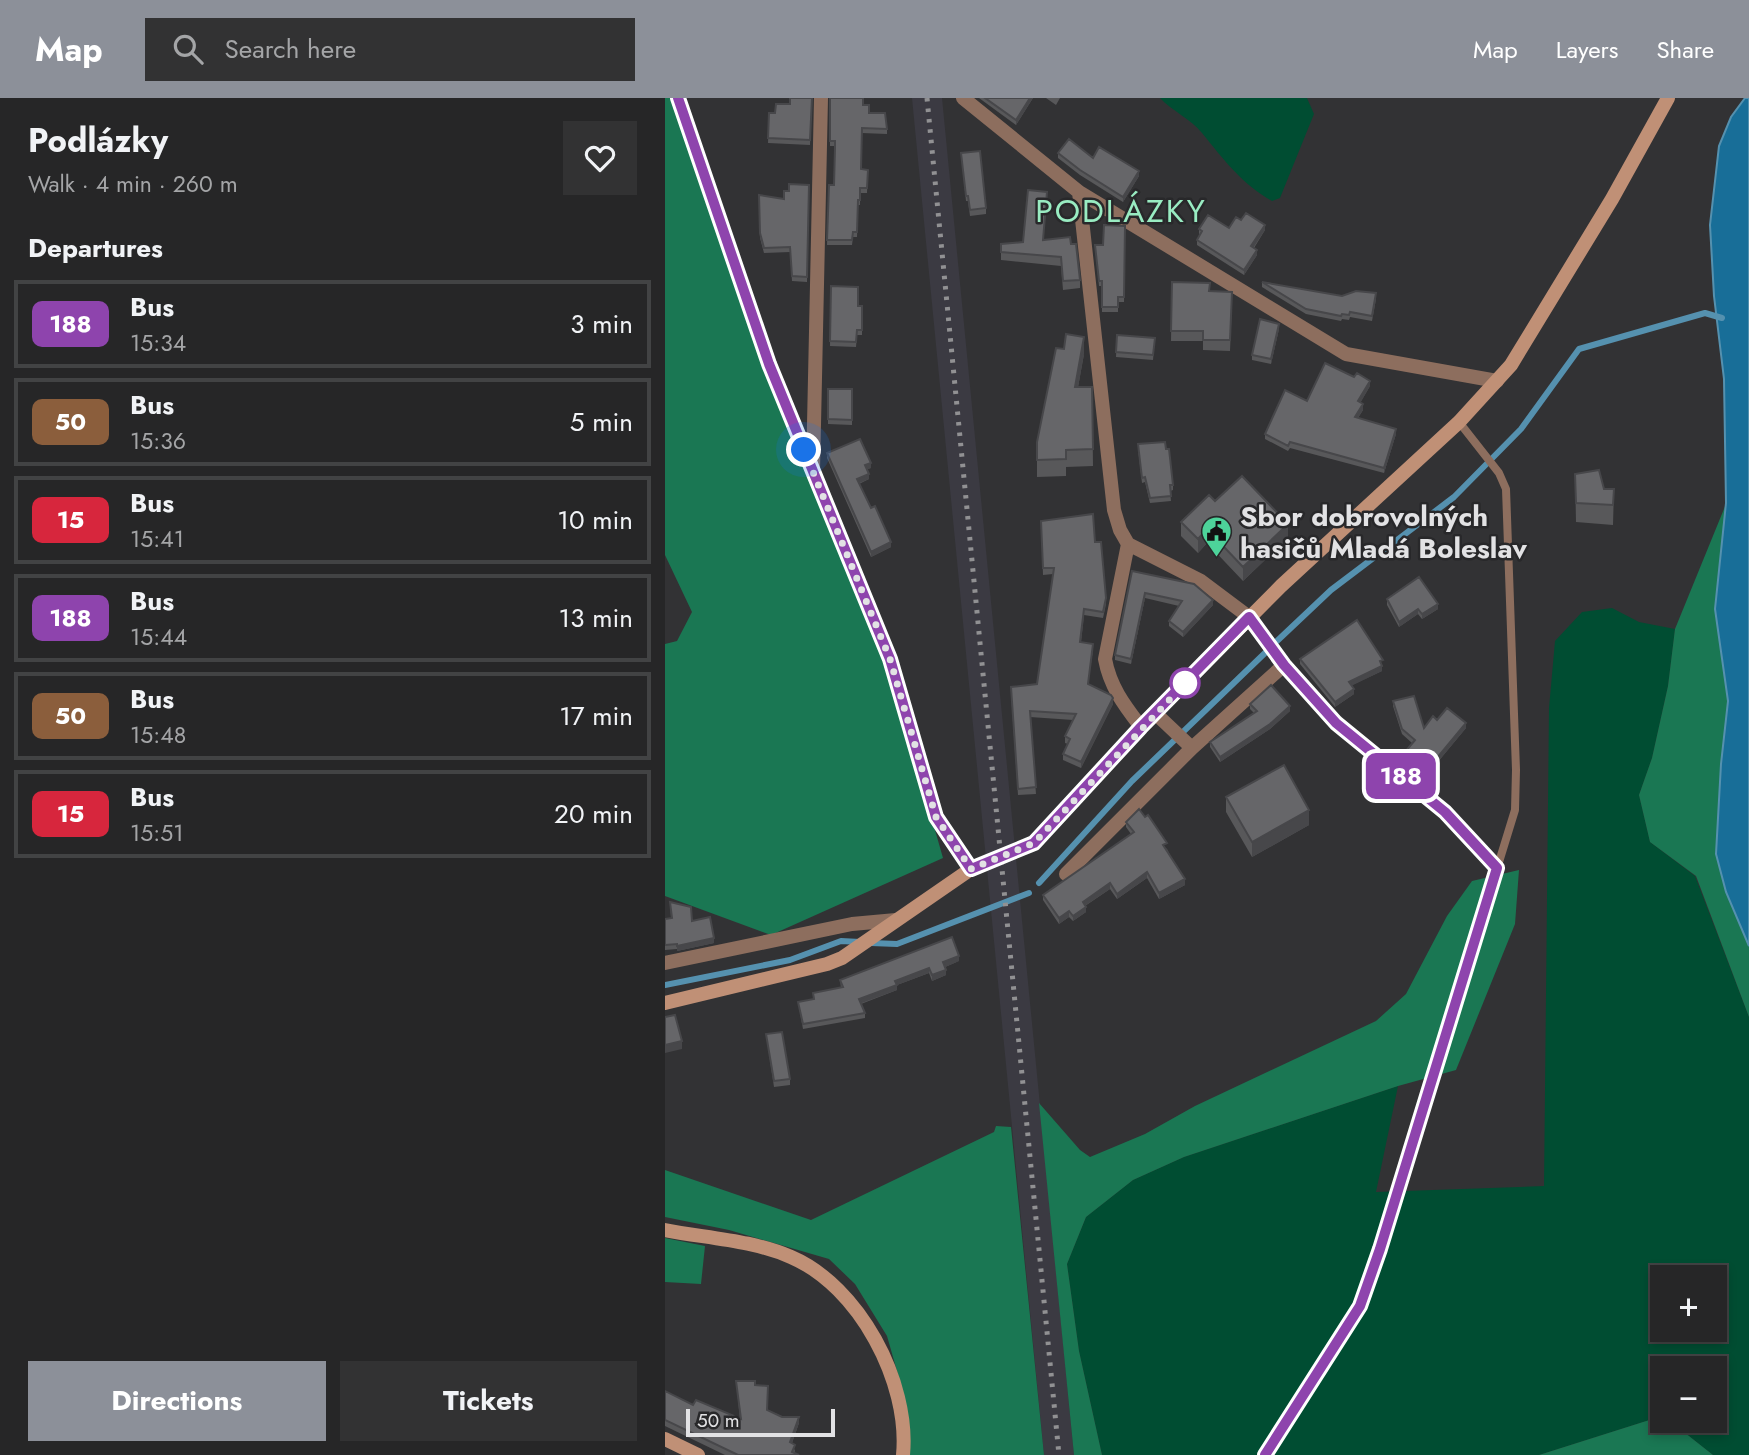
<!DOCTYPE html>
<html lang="en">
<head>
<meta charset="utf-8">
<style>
  :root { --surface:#262627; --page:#323233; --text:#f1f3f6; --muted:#a4a5a7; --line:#424344; --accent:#8c9099 }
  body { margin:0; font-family:Jost,sans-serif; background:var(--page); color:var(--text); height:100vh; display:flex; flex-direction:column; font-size:26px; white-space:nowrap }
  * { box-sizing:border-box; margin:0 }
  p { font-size:23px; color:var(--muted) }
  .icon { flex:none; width:38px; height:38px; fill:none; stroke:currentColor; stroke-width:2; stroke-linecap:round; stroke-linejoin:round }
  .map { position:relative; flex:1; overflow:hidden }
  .sheet { display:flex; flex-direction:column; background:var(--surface); width:665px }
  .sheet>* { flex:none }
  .badge { padding:0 14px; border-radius:10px; font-size:24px; line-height:46px }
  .fabs { position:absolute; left:985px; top:1167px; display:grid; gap:14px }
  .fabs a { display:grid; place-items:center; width:77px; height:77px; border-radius:0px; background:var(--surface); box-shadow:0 4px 10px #0003,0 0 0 2px var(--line); font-size:35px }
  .scale { position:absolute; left:21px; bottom:18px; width:149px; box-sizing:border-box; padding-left:7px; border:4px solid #e2e2e4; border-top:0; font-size:19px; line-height:24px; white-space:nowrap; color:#e2e2e4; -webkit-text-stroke:5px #28282a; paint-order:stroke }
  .you { position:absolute; width:35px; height:35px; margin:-18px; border:5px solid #fff; border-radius:50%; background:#1a73e8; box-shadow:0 0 0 10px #1a73e833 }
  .map>.badge { position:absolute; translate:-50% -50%; box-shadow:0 0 0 4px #fff }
  h2 { padding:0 28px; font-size:26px; line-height:63px }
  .round { display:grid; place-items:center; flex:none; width:74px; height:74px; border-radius:0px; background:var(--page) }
  .overview { display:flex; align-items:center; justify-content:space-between; height:119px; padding:0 28px }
  h1 { font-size:33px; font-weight:700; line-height:52px }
  .primary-button { display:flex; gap:14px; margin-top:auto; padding:14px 28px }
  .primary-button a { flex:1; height:80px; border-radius:0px; background:var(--accent); color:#fff; font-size:28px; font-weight:700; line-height:80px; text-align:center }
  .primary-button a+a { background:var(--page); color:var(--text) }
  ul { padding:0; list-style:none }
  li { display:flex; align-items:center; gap:21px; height:88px; margin:0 14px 10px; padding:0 14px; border:4px solid var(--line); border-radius:0px }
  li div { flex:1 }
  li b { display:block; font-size:26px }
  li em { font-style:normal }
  li .badge { min-width:77px; font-weight:700; text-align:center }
  header { display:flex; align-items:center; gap:42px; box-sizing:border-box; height:98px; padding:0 35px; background:var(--accent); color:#fff }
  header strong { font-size:33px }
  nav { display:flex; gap:38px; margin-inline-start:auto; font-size:24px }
  .search { width:490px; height:63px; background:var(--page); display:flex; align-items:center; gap:18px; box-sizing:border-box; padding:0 24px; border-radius:0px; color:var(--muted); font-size:26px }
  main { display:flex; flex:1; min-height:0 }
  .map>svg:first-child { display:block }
  .built { fill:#3b3a42 }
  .green { fill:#004d32; fill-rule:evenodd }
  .forest { fill:#1a7753 }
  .water { fill:#186e98; stroke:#5591af; stroke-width:2 }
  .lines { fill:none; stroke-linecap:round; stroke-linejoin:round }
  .stream { stroke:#5591af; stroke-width:6 }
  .lane { stroke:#8d6e5e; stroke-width:8 }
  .street { stroke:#8d6e5e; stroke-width:14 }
  .secondary { stroke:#c09076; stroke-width:14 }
  .rail { stroke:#919193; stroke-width:5; stroke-dasharray:3.5 7; stroke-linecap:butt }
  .wall { fill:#58585a }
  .shaded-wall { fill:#47474a }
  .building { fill:#666669; stroke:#47474a; stroke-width:2 }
  .line-casing { stroke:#fff; stroke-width:16 }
  .line { stroke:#8e44ad; stroke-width:10 }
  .walk { stroke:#e2e2e4; stroke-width:7; stroke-dasharray:0 12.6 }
  .stop-dot { fill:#fff; stroke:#8e44ad; stroke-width:3.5 }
  .labels { text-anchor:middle; stroke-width:5; stroke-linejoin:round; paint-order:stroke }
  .poi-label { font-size:28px; font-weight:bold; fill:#e2e2e4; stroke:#28282a; text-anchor:start }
  .quarter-label { font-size:32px; letter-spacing:2px; fill:#99ecc2; stroke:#28282a }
</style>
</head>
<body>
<header>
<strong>Map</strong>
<div class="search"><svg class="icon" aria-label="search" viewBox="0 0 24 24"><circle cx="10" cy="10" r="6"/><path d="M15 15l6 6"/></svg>Search here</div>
<nav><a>Map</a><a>Layers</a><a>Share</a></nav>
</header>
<main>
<section class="sheet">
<div class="overview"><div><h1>Podlázky</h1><p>Walk · 4 min · 260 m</p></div><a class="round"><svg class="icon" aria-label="heart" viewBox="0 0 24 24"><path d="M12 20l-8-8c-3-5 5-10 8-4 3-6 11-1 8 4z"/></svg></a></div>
<h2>Departures</h2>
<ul>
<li><span class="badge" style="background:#8e44ad;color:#fff">188</span><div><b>Bus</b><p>15:34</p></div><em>3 min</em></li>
<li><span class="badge" style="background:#8b5e3c;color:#fff">50</span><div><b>Bus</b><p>15:36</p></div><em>5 min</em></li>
<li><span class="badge" style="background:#d7263d;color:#fff">15</span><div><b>Bus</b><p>15:41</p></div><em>10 min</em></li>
<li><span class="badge" style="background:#8e44ad;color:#fff">188</span><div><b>Bus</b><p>15:44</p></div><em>13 min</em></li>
<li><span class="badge" style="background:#8b5e3c;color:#fff">50</span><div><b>Bus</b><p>15:48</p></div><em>17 min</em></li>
<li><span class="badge" style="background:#d7263d;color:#fff">15</span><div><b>Bus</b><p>15:51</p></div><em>20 min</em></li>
</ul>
<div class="primary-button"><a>Directions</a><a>Tickets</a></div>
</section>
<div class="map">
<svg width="1084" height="1357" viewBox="0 0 1084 1357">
  <rect width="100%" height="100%" fill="#323234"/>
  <!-- built -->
  <path class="built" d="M247 0H277L409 1357H379Z"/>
  <!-- green -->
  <path class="green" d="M495 0H642L649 16 615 100 607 103C577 86 559 62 537 35 526 21 507 13 495 0Z
    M947 510 974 524 1010 531 1003 588 987 660 974 697 985 744 1030 778 1084 919V1357H1048L1005 1323H1050V1270H998L997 1318 874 1357H437L414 1253 402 1166 421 1119 468 1082 519 1059 733 988 711 1094 879 1088 884 610 890 543 917 514ZM998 1180H1050V1232H998Z"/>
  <!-- forest -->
  <path class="forest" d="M0 0H8L224 571 278 760 106 837 0 798V546L12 543 27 514 0 457Z
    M1061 406 1050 511 1063 603 1056 666 1051 756 1061 794 1084 848V919L1031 778 985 744 974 697 987 660 1003 588 1010 531Z
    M854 772 850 826 791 972 733 988 519 1059 468 1082 421 1119 402 1166 414 1253 437 1357H409L374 1005 415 1052 425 1059 480 1036 530 1008 711 923 741 896 782 818 807 783Z
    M331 1028 346 1029 379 1357H243L238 1294 222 1238 190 1186 164 1161 64 1132 0 1119V1072L146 1122 329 1034Z
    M0 1140 40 1148 36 1186 0 1184Z
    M997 1318 998 1323H1005L1048 1357H874Z"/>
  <!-- water -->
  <path class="water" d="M1080 0H1084V848L1061 794 1051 756 1056 666 1063 603 1050 511 1061 405 1059 281 1049 198 1045 127 1054 48 1066 19Z"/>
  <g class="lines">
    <!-- stream -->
    <path class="stream" d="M612 543 666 492 789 399 856 331 914 251 1040 215 1057 220
      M374 785 467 683 601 554
      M206 845 232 846 364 795
      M0 887 125 862 176 843 195 844"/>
    <!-- lane -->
    <path class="lane" d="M600 1357 695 1208 715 1151 850 712 851 672 841 391 834 375 794 324"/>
    <!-- street -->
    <path class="street" d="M298 0 414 94 681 256 832 283
      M414 94 449 412 455 432 463 446 440 561C445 589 460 608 476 629
      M148 373 156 0
      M463 446 536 483 584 519 619 567 671 625 780 714 832 770
      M490 615 527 650
      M401 776 527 650 619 567
      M0 865 187 826 231 822"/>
    <!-- secondary -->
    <path class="secondary" d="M13 0 104 266 225 561 271 719 306 771
      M0 905 162 866 177 860 306 771 369 745 476 629 616 488 794 324 846 267 947 101 1003 0
      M0 1132C41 1140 87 1142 126 1159 194 1188 245 1284 238 1357
      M0 1341 33 1357"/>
    <!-- rail -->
    <path class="rail" d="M262 0 394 1357"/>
  </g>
  <!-- wall -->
  <path class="wall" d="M147 0 145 47 103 45 104 15H110L125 6Z
    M165 0 198 7 204 15 222 31V36L197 35 196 71 203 72 202 95H195V107H193L192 139H188L187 147H162L164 87H169L170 48H165Z
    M314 0H368L351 27Z
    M381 0H395L391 7Z
    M296 55 321 110V116L305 118 303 103H301Z
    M393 55 428 60 474 78 458 104 415 77 393 60Z
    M144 87 142 184 127 183 125 154 99 155 95 140 94 97 119 101 124 93Z
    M382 102 378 142 406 146 415 182V190L398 192 396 168 336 162V146L358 144Z
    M460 128 459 204H453V214H437V188H434L430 147H438Z
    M564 130 600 132 589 150 592 157 579 177 532 147V142L535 137 534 136V131Z
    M507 184 544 193 567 205 565 253 538 252V243H506Z
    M597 184 677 198 711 201 707 223 685 219 684 222 677 221 676 223 641 216 597 189Z
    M166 188 193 208 197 213V237H192L191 249 165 248Z
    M614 231 606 266 587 262V257Z
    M452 237 490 240 488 262 451 259Z
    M419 256 413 289H427L428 368 401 369V378L372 379V344Z
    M705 288 695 305 698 312 693 320 731 336 719 375 625 350 623 353 600 341V336L642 303Z
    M163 291H187V327L163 326Z
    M473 351 508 387V392L505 393 506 403 485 405 480 384 477 385Z
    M162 355 206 370 202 371 204 381 194 386 226 449 206 459 162 360Z
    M910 376 939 391H949L948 427 911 424Z
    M550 403 623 440 578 483 542 445 533 455 516 438V424Z
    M376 423 430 444 441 506 438 520 419 517 416 544 428 552 423 586 448 606 416 670 398 662V656L403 646 400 645V638L408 622 365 619 371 696 353 697 346 595 372 586 388 476 378 477Z
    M467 473 548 507 518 539 504 528V523L514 508 480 500 466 566 450 562V557Z
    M722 501 773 511 757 521 753 516 734 529 722 507Z
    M635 561 718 567 717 568V573L687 587 689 596 670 609 635 566Z
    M728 603 759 630 772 622 801 630 757 683 735 665V660L747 645 737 636 728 608Z
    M585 606 625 613 605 631 555 664 545 649V644L589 615 585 611Z
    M561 699 644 727 587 759 561 714Z
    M461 724 502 751 520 787 494 801 482 780 452 801 445 791 420 808 421 814 408 823 404 819 394 826 378 802V797L466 736 461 729Z
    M5 804 27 823 49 845 12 853V851L0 852V821L6 820Z
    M294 863 280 869 281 877 267 883 264 875 232 887V892L196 906 200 915V920L138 931 133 904 148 901V895L176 890 175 882Z
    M101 936 125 981V987L109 989Z
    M71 1283 90 1287 102 1312 134 1325 127 1345 130 1353 129 1355 134 1357H60L0 1328V1293L28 1307 75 1321Z"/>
  <!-- shaded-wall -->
  <path class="shaded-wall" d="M365 0H368L351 27V22Z
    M474 73V78L458 104V99Z
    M600 127V132L586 153V148Z
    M592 152V157L579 177V172Z
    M614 226V231L606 266V261Z
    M419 239V256L410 306V289Z
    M705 283V288L693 309V303Z
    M698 306V312L690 324V319Z
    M731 331V336L719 375V370Z
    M206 365V370L200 372V367Z
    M204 376V381L192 386V381Z
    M623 426V440L578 483V469Z
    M542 431V445L533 455V441Z
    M226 444V449L206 459V454Z
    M480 495V500L466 566V561Z
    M548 502V507L518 539V534Z
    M773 506V511L757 521V516Z
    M753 511V516L734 529V524Z
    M717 568V573L684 589V584Z
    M689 591V596L670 609V604Z
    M448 600V606L416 670V664Z
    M625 608V613L605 631 555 664V659Z
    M801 625V630L757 683V678Z
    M644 712V727L587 759V744Z
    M482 774V780L452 801V796Z
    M520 781V787L494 801V795Z
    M445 785V791L418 809V804Z
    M421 809V814L408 823V818Z
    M404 813V819L394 826V820Z
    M49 840V845L12 853V848Z
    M294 858V863L278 870V864Z
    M264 870V875L232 887V892L194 906V901L230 883Z
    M281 872V877L267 883V877Z
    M17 943V951L0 955V947Z
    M134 1319V1325L125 1350V1344Z"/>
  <!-- building -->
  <path class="building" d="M125 0H147L145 42 103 40 104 15H110L111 6H125Z
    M165 0H198V7H204V15H220L222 31 197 30 196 71 203 72 202 90H195V102H193L192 134H188L187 142H162L164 87H169L170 50V43H165Z
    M320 0H365L351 22Z
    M404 41 428 60 434 49 474 73 458 99 415 72 393 55Z
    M315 53 321 110 305 112 303 98H301L296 55Z
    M124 86 144 87 142 179 127 178 125 149 99 150 95 135 94 97 119 101V93H124Z
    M363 92 382 94 378 142 405 139 406 146H411L415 182 398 183 396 159 336 154V146L358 144Z
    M581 115 600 127 586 148 592 152 579 172 532 142 537 133 534 131 543 117 564 130 571 119 576 122Z
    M439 127 460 128 459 199H453V209H437V183H434L430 147H438Z
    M507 184 545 185 544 193 567 194 565 242H538V233H506Z
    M597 184 677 198 691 193 711 195 707 218 685 214 684 217 677 216 676 218 641 211Z
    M166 188 193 189V208H197V232H192L191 244 165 243Z
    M595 221 614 226 606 261 587 257Z
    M401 236 419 239 410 289H427L428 351 401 352V361L372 362V344L391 250 399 251Z
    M452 237 490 240 488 257 451 254Z
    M660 265 689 279 692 275 705 283 693 303 698 306 690 319 731 331 719 370 625 344 623 348 600 336 620 292 642 303Z
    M163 291H187V322L163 321Z
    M195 341 206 365 200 367 204 376 192 381 206 410 210 408 226 444 206 454 162 355Z
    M500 344 501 351H504L508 387H505L506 398 485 400 480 379 477 380 473 346Z
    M934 372 939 391H949L948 407 911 405 910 376Z
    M577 378 623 426 578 469 542 431 533 441 516 424 544 397 550 403Z
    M428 416 430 444H436L441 500 438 514 419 511 415 544 428 546 423 586 446 597 448 600 416 664 398 656 405 641 400 638 411 616 365 613 371 689 353 691 346 589 372 586 389 470H378L376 423Z
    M467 473 529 486 548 502 518 534 504 523 517 503 480 495 466 561 450 557Z
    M754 479 773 506 757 516 753 511 734 524 722 501Z
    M692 522 718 562 715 563 717 568 684 584 689 591 670 604 635 561Z
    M606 587 625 608 605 626 555 659 545 644 592 613 585 606Z
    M749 598 759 630 768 618 772 622 782 610 801 625 757 678 735 660 750 642 737 631 728 603Z
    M619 667 644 712 587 744 561 699Z
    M474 711 480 719 483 717 502 745 498 747 520 781 494 795 482 774 452 796 445 785 418 804 421 809 408 818 404 813 394 820 378 797 469 734 461 724Z
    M5 804 26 809 27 823 45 819 49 840 12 848V846L0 847V821L7 820Z
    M287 839 294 858 278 864 281 872 267 877 264 870 230 883 232 887 194 901 200 915 138 926 133 904 149 901 148 895 178 889 175 882Z
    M10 917 17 943 0 947V919Z
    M117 934 125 981 109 983 101 936Z
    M71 1283H90V1287L103 1288 102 1312 117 1319H134L125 1344 130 1347 127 1354 134 1357H73L0 1322V1293L28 1307 31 1302 76 1321Z"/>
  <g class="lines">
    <defs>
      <path id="line" d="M13 0 104 266 225 561 271 719 306 771 369 745 476 629 584 519 619 567 671 625 780 714 832 770 715 1151 695 1208 600 1357"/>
    </defs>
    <!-- line casing -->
    <use href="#line" class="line-casing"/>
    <!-- line -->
    <use href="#line" class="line"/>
    <!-- walk -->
    <path class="walk" d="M139 352 225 561 271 719 306 771 369 745 528 577 520 585"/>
  </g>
  <!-- icons -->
  <defs>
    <symbol id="civic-pin" viewBox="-11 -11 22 30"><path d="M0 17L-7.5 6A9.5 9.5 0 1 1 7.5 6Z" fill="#4dd39a" stroke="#28282a"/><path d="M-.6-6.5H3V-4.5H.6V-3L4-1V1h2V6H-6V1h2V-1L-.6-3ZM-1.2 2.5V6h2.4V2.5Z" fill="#111"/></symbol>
  </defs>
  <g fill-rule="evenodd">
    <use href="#civic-pin" x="534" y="416" width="35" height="47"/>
  </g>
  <!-- markers -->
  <circle class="stop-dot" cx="520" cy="585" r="14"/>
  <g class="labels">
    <!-- poi labels -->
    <g class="poi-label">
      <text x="575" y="428">Sbor dobrovolných<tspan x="575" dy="32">hasičů Mladá Boleslav</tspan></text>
    </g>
    <!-- quarter labels -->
    <g class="quarter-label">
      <text x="456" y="124">PODLÁZKY</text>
    </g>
  </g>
</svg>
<div class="fabs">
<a>+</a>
<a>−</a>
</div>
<div class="scale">50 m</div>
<div class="you" style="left:139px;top:352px"></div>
<b class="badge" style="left:736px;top:678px;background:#8e44ad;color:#fff">188</b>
</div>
</main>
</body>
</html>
